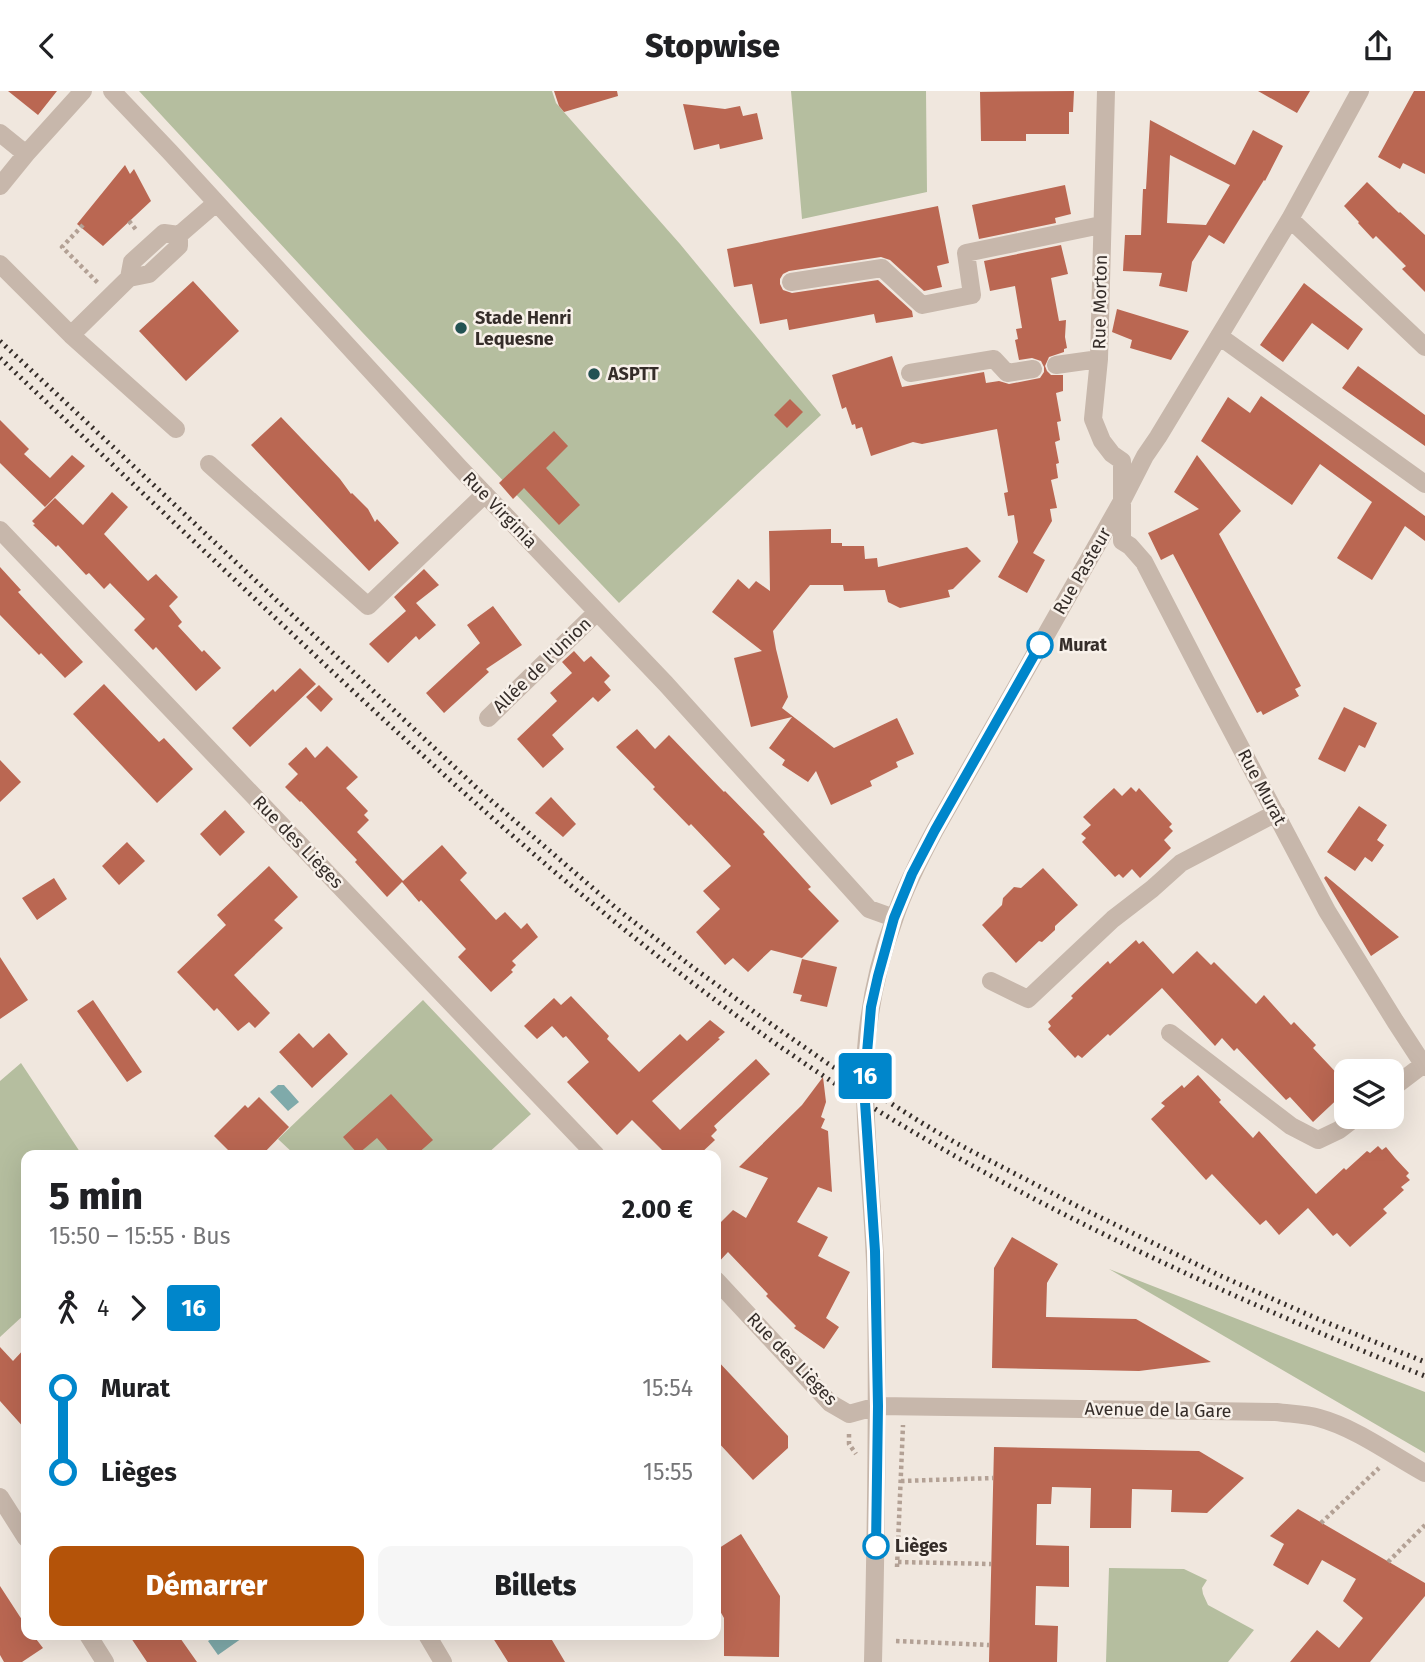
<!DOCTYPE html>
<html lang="fr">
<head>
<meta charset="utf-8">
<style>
  :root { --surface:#fff; --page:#f6f6f6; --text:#202124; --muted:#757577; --accent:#b45309 }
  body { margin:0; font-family:"Fira Sans",sans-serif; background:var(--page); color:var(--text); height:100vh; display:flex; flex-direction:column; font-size:26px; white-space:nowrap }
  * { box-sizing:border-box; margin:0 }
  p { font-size:23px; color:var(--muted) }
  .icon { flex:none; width:38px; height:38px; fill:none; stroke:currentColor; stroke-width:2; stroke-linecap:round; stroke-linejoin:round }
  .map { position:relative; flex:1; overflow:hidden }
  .side { position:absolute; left:21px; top:1059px; width:700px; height:490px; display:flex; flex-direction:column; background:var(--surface); border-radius:14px; box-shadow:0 7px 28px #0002 }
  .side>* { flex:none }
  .badge { padding:0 14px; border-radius:5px; font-size:24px; line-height:46px }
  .controls { position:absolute; left:1334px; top:968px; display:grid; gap:14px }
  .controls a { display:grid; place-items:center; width:70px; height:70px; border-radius:14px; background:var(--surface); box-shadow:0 7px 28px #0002; font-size:35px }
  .map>.badge { position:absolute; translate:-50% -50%; box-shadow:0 0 0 4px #fff }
  .legs { display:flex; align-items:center; gap:10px; height:77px; padding:0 28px; font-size:23px }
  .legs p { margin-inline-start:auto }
  .overview { display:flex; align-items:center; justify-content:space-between; height:119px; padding:0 28px }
  h1 { font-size:38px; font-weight:800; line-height:52px }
  .action { display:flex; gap:14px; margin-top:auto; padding:14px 28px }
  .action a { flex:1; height:80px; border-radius:14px; background:var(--accent); color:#fff; font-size:28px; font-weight:800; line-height:80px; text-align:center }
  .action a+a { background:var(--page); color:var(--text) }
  ul { padding:0 28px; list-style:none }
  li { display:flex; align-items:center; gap:24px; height:84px; font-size:26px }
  li i { display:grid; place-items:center; width:10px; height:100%; margin:0 9px; background:currentColor }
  li i::after { content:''; width:18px; height:18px; margin:-9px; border:5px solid; border-radius:50%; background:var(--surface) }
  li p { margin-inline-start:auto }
  li:first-child i { background:linear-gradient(#0000 50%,currentColor 0) }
  li:last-child i { background:linear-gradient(currentColor 50%,#0000 0) }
  header { display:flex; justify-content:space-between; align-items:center; height:91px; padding:0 28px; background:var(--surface); font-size:32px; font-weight:800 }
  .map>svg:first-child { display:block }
  .green { fill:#b5be9f }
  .water { fill:#7faaaa }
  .building { fill:#ba6752; fill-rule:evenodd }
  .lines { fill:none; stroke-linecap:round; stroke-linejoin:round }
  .path { stroke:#b3a195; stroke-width:4.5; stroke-dasharray:3.5 3.5; stroke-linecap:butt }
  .minor { stroke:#c7b7ab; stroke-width:18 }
  .rail { stroke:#352d29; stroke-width:5; stroke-dasharray:2 5; stroke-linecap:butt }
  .line-1-casing { stroke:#fff; stroke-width:16 }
  .line-1 { stroke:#0086cb; stroke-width:10 }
  .poi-dot { fill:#235253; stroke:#f8f1ea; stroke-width:2.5 }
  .stop-1-dot { fill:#fff; stroke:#0086cb; stroke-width:3.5 }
  .labels { text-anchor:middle; stroke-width:5; stroke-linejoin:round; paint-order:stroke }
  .street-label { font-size:18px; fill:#352d29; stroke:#f8f1ea }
  .poi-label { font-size:18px; font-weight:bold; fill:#352d29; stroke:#f8f1ea; text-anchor:start }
  .stop-label { font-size:18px; font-weight:bold; fill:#352d29; stroke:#f8f1ea; text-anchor:start }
</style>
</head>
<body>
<header><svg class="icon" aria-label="back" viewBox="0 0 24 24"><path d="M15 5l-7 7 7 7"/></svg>Stopwise<svg class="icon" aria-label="share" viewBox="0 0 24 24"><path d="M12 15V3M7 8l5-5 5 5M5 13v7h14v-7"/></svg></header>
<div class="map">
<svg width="1425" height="1571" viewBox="0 0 1425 1571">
  <rect width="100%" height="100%" fill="#f0e7de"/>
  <!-- green -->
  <path class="green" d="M139 0H552L556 12 680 153 821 324 619 512 362 241Z
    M791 0H926L927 101 802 128Z
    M423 909 531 1023 486 1064H295L278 1048Z
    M21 972 82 1064H26V1222L0 1246V990Z
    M1109 1178 1425 1301V1362Z
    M1109 1477 1184 1478 1207 1489 1202 1497 1203 1503 1208 1514 1254 1539 1228 1571H1106Z"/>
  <!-- water -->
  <path class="water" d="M278 994H284L299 1011 288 1020 270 1001Z
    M218 1544H244L245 1545 218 1564 208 1550Z"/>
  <!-- building -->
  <path class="building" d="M8 0H57L38 24Z
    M554 0H617L618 5 564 21 559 15Z
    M1074 0 1073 21H1069V43H1026V50H981L980 1Z
    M1258 0H1310L1297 22Z
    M1414 0H1425V83L1403 72 1400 78 1378 66Z
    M683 13 725 18 740 15 743 25 757 22 763 48 720 58 719 53 694 59Z
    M1150 29 1235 74 1253 39 1283 55 1265 90 1264 89 1224 153 1209 144 1192 171 1187 201 1159 195 1162 182 1123 180 1125 144H1141L1143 98H1146ZM1170 64 1230 94 1206 134 1167 132Z
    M125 74 130 83 134 78 151 110 103 155 77 133Z
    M1367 91 1399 122 1400 121 1425 144V201L1402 178 1406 175 1376 145 1373 148 1358 132 1359 131 1344 115Z
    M1065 94 1071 123 1055 127 1056 132 979 148 972 114Z
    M938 115 949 172 937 175 942 196 924 200 890 169 881 166 789 180 783 183 780 188V193L783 199 792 202 878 189 912 220 913 226 876 232 874 223 789 239 787 228 760 233 752 193 734 196 727 158Z
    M1061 154 1068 183 1051 187 1059 230 1066 229 1065 246 1067 257 1064 258V261L1049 266 1045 275 1047 280 1051 284H1063V300L1056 302 1061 330 1057 331 1060 349 1055 351 1059 372 1056 373 1058 387 1051 389 1057 417 1050 418 1052 430 1033 462 1045 469 1027 502 998 486 1018 451 1014 424 1008 425 1004 402 1008 401 997 338 922 353 913 351 871 365 862 336 856 338 855 333 852 334 846 316 842 318 832 284 892 265 902 296 984 281 986 292 999 290 1009 293 1040 287 1044 281V276L1041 270 1032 267 1019 269 1015 249 1018 248 1016 238 1022 237 1015 195 990 200 984 170Z
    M193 190 239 240 186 290 139 240Z
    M1304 192 1363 238 1348 259 1312 232 1283 271 1260 254Z
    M1117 218 1189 240 1171 269 1130 257 1132 249 1112 241Z
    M1358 275 1425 324V355L1342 297Z
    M1261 305 1425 425V450L1405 435 1372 489 1337 467 1372 411 1320 373 1292 414 1201 350 1228 306 1250 322Z
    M790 308 803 321 787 337 774 324Z
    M281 326 340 388 351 403 352 402 368 418 375 431 377 428 399 452 369 480 251 354Z
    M0 329 29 358 24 363 50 387 72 364 85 375 45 416 0 372Z
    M554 340 568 355 546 377 580 414 559 434 524 397 513 408 499 392Z
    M1197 364 1241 420 1219 443 1301 595 1295 598 1299 605 1263 624 1261 620 1257 622 1173 463 1161 469 1148 442 1199 418 1174 401Z
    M112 401 128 416 104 443 148 490 156 483 178 506 169 515 182 531 178 535 202 561 204 559 221 577 196 600 156 556 153 559 134 539 145 528 110 492 104 498 89 482 86 484 58 454 56 456 33 434 35 433 32 430 55 407 83 434Z
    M831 438V452H842V455H864L865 468 877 467 878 476 967 456 981 470 953 498 948 499 950 506 900 517 888 511 885 499 844 500 843 494H810L773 540 776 558 788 606 782 617 834 657 897 627 914 663 896 671 898 676 870 690 872 695 831 714 816 680 808 691 782 674 785 669 769 657 792 626 751 636 734 567 762 560 712 521 738 488 749 498 756 490 770 500 769 440Z
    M0 476 21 499 18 501 83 571 65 587 41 562 39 564 0 524Z
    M424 478 439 494 416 512 436 534 419 549 416 545 388 572 369 553 406 520 394 506Z
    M493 515 522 554 486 578 489 581 444 622 426 602 480 552 467 534Z
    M574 560 584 571 591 565 610 585 604 591 611 599 598 611 593 606 552 644 564 658 543 677 517 648 557 610 550 602 572 582 562 571Z
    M300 577 316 593 250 656 232 637 273 598 275 601Z
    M104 593 159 651 164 647 193 678 157 712 73 623Z
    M319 594 333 608 321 621 306 606Z
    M1344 616 1377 632 1365 657 1359 654 1345 681 1318 668Z
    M637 638 655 658 669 644 724 701 725 700 765 741 763 743 811 796 808 798 839 830 802 867 771 859 748 881 733 867 725 874 696 841 720 818 703 800 731 775 691 733 689 735 653 698 655 696 616 656Z
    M327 655 358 686 346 697 368 720 364 724 369 729 357 741 403 790 442 754 467 782 460 789 496 829 505 821 521 838 527 832 538 846 512 870 516 874 511 879 513 881 491 901 458 866 466 858 421 809 419 811 402 791 387 806 355 771 357 769 301 710 300 711 285 696 298 683 288 673 306 656 315 667Z
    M0 669 21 691 0 711Z
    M1131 696 1136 701 1139 697 1172 733 1169 736 1173 740 1164 749 1171 757 1158 770 1140 787 1132 778 1123 787 1119 783 1115 786 1082 751 1086 747 1081 743 1091 734 1083 726 1101 709 1114 697 1122 705Z
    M551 706 576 733 563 746 535 722Z
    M1359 715 1387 734 1377 749 1384 754 1372 771 1365 766 1355 780 1327 761Z
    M225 719 245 741 220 765 200 743Z
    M127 751 145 770 119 794 102 775Z
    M269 775 298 806 274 829 283 837 234 884 270 922 255 937 249 931 238 940 217 917 214 920 177 881 226 834 217 824Z
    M1043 777 1078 814 1055 835V839L1042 851 1039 850 1016 872 982 834 1002 814 1003 807 1014 796 1021 797Z
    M1326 785 1376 827 1399 846 1371 865 1324 787Z
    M54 787 67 808 37 829 22 807Z
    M1136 849 1139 853 1143 850 1173 883 1197 860 1211 874 1214 871 1256 913 1264 904 1291 934 1294 931 1316 954 1313 957 1346 992V1000L1313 1031 1290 1006 1286 1009 1237 957 1234 960 1222 947 1215 955 1162 897 1110 945 1108 943 1082 967 1078 964 1075 967 1048 938 1051 935 1048 931 1073 907 1071 905 1108 870 1110 873Z
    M0 866 28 909 0 928Z
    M802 868 837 876 827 916 800 910 802 904 793 902Z
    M571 905 609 945 607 948 639 981 680 943 687 950 710 929 725 941 718 947 720 948 652 1010 680 1039 756 968 770 983 714 1035 717 1039 711 1045 715 1049 699 1064H667L632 1029 617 1044 567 991 589 971 566 945 563 947 552 935 537 948 524 935 554 907 561 914Z
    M93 909 142 981 127 991 77 920Z
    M299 942 313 957 329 942 348 963 312 997 279 961Z
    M1198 984 1221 1009 1219 1011 1253 1047 1259 1040 1316 1103 1344 1077 1346 1079 1367 1060 1370 1062 1378 1055 1382 1059 1386 1056 1395 1067 1409 1082 1406 1085 1410 1089 1401 1096 1404 1099 1383 1118 1387 1122 1350 1156 1337 1142 1333 1145 1308 1117 1279 1144 1266 1129 1260 1134 1212 1083 1206 1089 1151 1028 1165 1015 1161 1012 1182 994 1184 997Z
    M823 986 826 1011 821 1026 825 1028 821 1037 828 1040 832 1101 818 1096 797 1131 828 1146 818 1165 850 1181 826 1227 839 1236 824 1258 794 1237 796 1235 766 1205 768 1203 728 1161 716 1174V1136L733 1119 746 1127 768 1087 739 1076 802 1014Z
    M391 1003 433 1049 416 1064H392L377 1047 358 1063 343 1046Z
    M259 1006 289 1036 262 1064H233L214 1045 245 1014 248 1017Z
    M1012 1146 1058 1173 1047 1192 1046 1226 1136 1228 1211 1271 1139 1280 992 1277 994 1177Z
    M0 1256 13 1270 26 1256V1339L0 1310Z
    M716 1268 788 1345V1357L753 1389 716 1349Z
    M994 1356 1199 1360 1244 1387 1207 1422 1171 1421 1172 1399 1132 1398 1131 1437H1090L1091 1397 1052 1396 1051 1413H1037L1036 1454 1069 1455V1496L1036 1495 1035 1534 1058 1535 1057 1571H989Z
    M1298 1418 1425 1492V1505L1370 1571H1290L1317 1539 1339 1557 1363 1527 1343 1510 1356 1488 1322 1469 1308 1494 1273 1474 1284 1453 1270 1445Z
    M741 1443 780 1505 779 1566 724 1565V1527L716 1513V1459Z
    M0 1495 26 1535V1544H33L43 1557 22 1571H4L0 1564Z
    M129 1544H178L197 1571H147Z
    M491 1544H549L565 1571H508Z"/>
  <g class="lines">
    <!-- path -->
    <path class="path" d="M129 130 137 140
      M83 134 62 156 98 192
      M849 1343V1353L856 1363
      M901 1390 993 1387
      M1321 1432 1379 1377
      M898 1471 991 1473
      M1388 1471 1425 1434
      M897 1476 903 1334
      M896 1550 989 1554"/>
    <!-- minor -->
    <path class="minor" d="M112 0 170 61 459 376 666 593 869 818 894 827
      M1106 0 1099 268 1093 328 1102 350 1112 363 1122 370V450L1130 455 1144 471 1205 589 1327 820 1395 930 1425 976
      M0 42 26 63
      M0 95 26 63 83 0
      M1290 128 1425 256
      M0 173 71 244 176 338
      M129 187 149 183 179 155V144L216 112
      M791 191 882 177 922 214 972 204 966 162 1101 134
      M71 244 129 187 132 171 164 142 179 144
      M1219 245 1425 393
      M1056 274 1099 268
      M910 282 994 268 1007 282 1033 278
      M209 373 368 515 485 403
      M0 439 596 1064
      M488 627 597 521
      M991 890 1028 908 1113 828 1152 798 1181 772 1276 722
      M1170 942 1291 1035 1318 1049 1339 1039 1356 1026
      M1391 998 1424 973
      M716 1189 830 1312 849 1323 878 1315 1276 1321C1290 1323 1305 1323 1319 1327 1356 1337 1392 1364 1425 1382
      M0 1406 26 1447
      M88 1544 105 1571
      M427 1544 443 1571
      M873 1571C876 1447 878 1323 876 1199 875 1132 866 1065 865 998 864 940 875 880 895 826 905 796 920 767 935 739L1122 410 1145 365 1158 346 1290 128 1360 0"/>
    <!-- rail -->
    <path class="rail" d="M0 250 479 699 616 817 695 878 764 928 827 972 922 1032 956 1052 1079 1116 1221 1185 1318 1228 1425 1271
      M0 267C101 363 202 458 304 554 480 720 661 884 867 1013 983 1085 1105 1146 1229 1202 1294 1231 1359 1259 1425 1285"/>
  </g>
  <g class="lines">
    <defs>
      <path id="line-1" d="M876 1455 878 1315 875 1160 864 996 871 916 878 885 894 827 912 783 935 739 1040 554"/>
    </defs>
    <!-- line-1 casing -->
    <use href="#line-1" class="line-1-casing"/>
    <!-- line-1 -->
    <use href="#line-1" class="line-1"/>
  </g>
  <!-- markers -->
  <g class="poi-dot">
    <circle cx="461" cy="237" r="7"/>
    <circle cx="594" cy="283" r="7"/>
  </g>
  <g class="stop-1-dot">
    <circle cx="1040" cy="554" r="12"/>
    <circle cx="876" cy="1455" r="12"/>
  </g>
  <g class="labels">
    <!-- street labels -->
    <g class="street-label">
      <text transform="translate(1100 211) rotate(-89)" y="6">Rue Morton</text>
      <text transform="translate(500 419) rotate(46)" y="6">Rue Virginia</text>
      <text transform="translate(1082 480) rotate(-60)" y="6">Rue Pasteur</text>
      <text transform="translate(542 574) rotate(-44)" y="6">Allée de l'Union</text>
      <text transform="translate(1262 696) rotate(62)" y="6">Rue Murat</text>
      <text transform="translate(298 751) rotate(46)" y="6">Rue des Lièges</text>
      <text transform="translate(792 1268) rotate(46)" y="6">Rue des Lièges</text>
      <text transform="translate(1158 1319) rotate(1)" y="6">Avenue de la Gare</text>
    </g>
    <!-- poi labels -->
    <g class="poi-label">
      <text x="475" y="233">Stade Henri<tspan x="475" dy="21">Lequesne</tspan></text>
      <text x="608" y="289">ASPTT</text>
    </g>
    <!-- stop labels -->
    <g class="stop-label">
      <text x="1059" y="560">Murat</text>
      <text x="895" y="1461">Lièges</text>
    </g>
  </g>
</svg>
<div class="controls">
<a><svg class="icon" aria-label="layers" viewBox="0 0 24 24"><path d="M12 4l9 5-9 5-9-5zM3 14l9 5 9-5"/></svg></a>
</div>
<b class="badge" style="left:865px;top:985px;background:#0086cb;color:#fff">16</b>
<section class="side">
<div class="overview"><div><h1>5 min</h1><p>15:50 – 15:55 · Bus</p></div><b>2.00 €</b></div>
<div class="legs"><svg class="icon" aria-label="walk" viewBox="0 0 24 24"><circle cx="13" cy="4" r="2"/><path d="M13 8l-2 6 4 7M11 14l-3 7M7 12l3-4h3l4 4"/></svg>4<svg class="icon" aria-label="forward" viewBox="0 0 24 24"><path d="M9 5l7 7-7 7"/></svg><b class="badge" style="background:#0086cb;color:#fff">16</b></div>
<ul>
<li><i style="color:#0086cb"></i><b>Murat</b><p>15:54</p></li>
<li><i style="color:#0086cb"></i><b>Lièges</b><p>15:55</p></li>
</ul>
<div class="action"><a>Démarrer</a><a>Billets</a></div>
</section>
</div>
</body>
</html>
